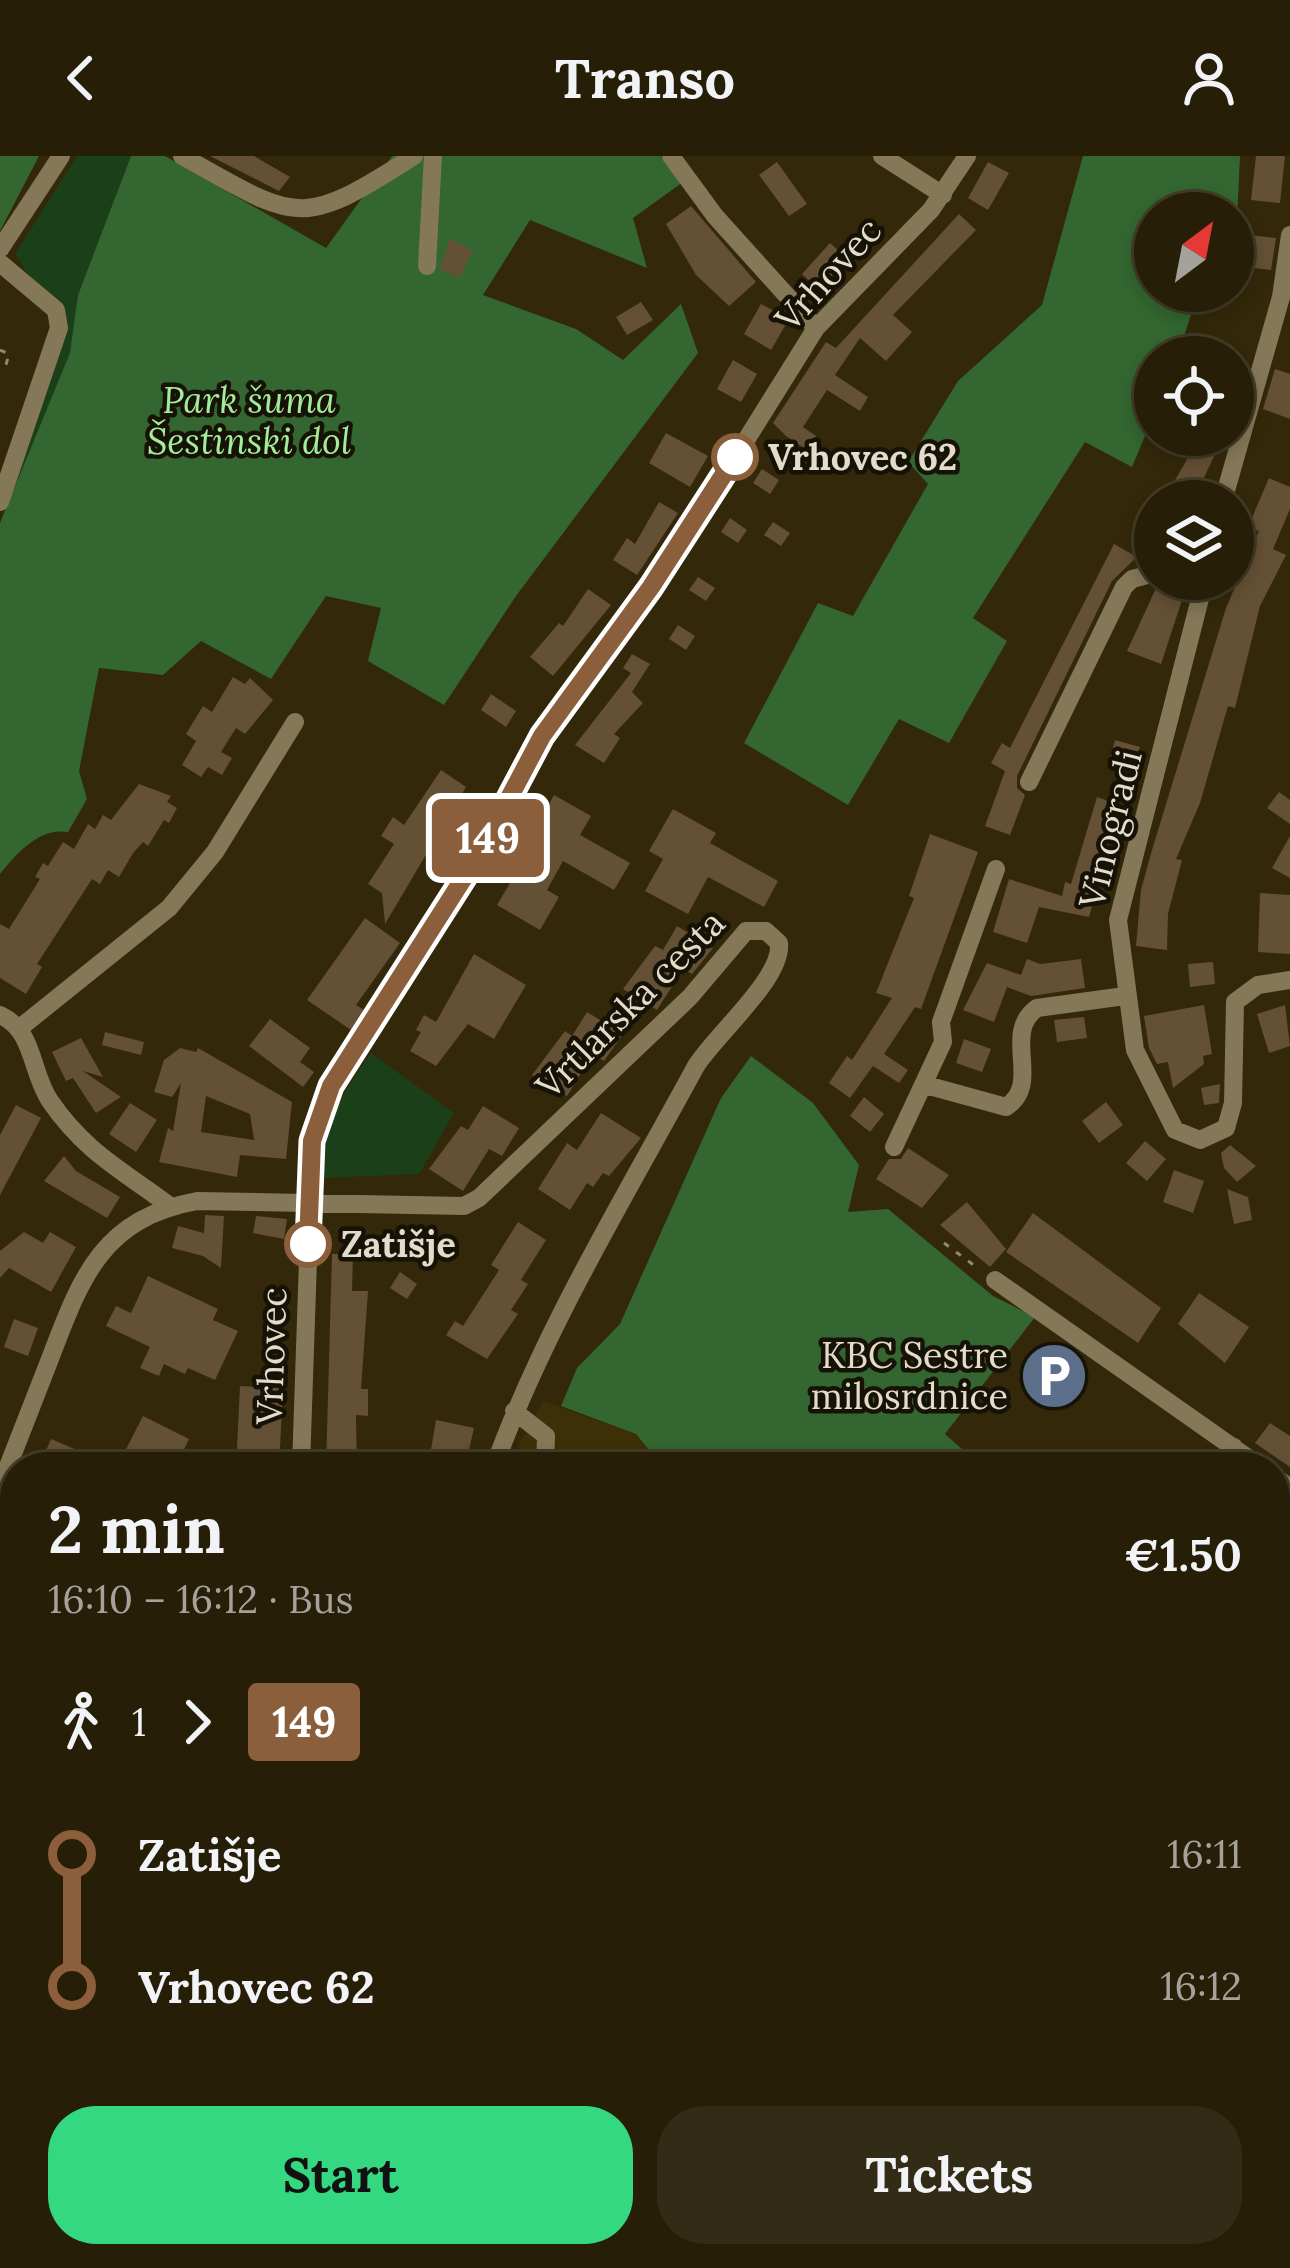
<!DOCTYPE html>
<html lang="en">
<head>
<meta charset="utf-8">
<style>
  :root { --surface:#261e07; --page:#322b15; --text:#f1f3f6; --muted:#a4a29b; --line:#423c28; --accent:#33d881 }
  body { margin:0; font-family:Lora,serif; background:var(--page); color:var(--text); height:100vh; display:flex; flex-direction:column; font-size:45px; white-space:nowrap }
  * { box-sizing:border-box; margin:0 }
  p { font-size:39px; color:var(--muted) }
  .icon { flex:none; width:66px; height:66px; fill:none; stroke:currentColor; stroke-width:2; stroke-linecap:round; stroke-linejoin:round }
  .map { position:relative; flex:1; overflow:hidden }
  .sheet { position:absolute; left:0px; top:1296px; width:1290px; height:816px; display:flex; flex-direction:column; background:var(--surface); border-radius:48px 48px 0 0; box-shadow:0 6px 18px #0003,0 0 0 3px var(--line) }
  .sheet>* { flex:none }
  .badge { padding:0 24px; border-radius:9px; font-size:42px; line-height:78px }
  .needle { width:78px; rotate:32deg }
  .controls { position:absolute; left:1134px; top:36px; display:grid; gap:24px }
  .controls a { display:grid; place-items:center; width:120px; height:120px; border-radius:50%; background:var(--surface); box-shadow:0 6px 18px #0003,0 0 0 3px var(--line); font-size:60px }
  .map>.badge { position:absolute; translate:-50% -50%; box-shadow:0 0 0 6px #fff }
  .legs { display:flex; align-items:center; gap:18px; height:132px; padding:0 48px; font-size:39px }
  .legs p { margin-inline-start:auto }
  .overview { display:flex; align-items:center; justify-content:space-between; height:204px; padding:0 48px }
  h1 { font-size:66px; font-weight:700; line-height:90px }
  .button { display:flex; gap:24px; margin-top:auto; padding:24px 48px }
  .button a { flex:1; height:138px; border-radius:48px; background:var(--accent); color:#111; font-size:48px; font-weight:700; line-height:138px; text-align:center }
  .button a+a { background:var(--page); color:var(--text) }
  ul { padding:0 48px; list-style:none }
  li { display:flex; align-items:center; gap:42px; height:132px; font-size:45px }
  li i { display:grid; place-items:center; width:18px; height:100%; margin:0 15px; background:currentColor }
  li i::after { content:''; width:30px; height:30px; margin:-15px; border:9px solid; border-radius:50%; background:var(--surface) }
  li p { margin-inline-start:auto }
  li:first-child i { background:linear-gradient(#0000 50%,currentColor 0) }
  li:last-child i { background:linear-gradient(currentColor 50%,#0000 0) }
  header { display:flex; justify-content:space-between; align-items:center; height:156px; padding:0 48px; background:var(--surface); font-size:54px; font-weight:700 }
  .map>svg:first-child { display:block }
  .built { fill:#3d2f06 }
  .green { fill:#1b4019 }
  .forest { fill:#336630 }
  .building { fill:#645035; fill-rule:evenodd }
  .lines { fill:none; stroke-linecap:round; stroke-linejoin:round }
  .path { stroke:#918870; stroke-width:3; stroke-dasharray:6 9; stroke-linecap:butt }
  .minor { stroke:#857858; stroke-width:18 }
  .line-1-casing { stroke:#fff; stroke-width:27 }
  .line-1 { stroke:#8b5e3c; stroke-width:18 }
  .stop-1-dot { fill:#fff; stroke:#8b5e3c; stroke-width:6 }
  .labels { text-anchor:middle; stroke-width:9; stroke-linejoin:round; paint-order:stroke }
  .street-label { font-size:36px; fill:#e3dccb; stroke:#171206 }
  .park-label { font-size:36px; font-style:italic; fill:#a2ed9c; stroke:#171206 }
  .stop-label { font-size:36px; font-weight:bold; fill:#e3dccb; stroke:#171206; text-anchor:start }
  .poi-label { font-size:36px; fill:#e3dccb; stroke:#171206; text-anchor:end }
</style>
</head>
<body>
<header><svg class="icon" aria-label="back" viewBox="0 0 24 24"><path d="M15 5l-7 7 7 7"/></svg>Transo<svg class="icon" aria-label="person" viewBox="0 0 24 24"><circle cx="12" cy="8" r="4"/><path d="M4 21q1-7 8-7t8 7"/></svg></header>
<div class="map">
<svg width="1290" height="2112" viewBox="0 0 1290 2112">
  <rect width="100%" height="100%" fill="#332809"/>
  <!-- built -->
  <path class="built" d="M543 1245 636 1278 663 1311H507Z
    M514 2097H1030L1026 2112H520Z"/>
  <!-- green -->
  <path class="green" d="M77 0H131L78 139 71 197 0 367 65 175 15 98Z
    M371 897 454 957 419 1018 321 1022C323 969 341 939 371 897Z"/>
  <!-- forest -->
  <path class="forest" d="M0 0H39L0 75Z
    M131 0H165L326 92 392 0H661L683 26 633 62 647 112 530 64 483 139 576 173 623 204 681 148 698 197 516 440 444 549 368 505 381 452 326 440 271 523 201 485 163 519 99 512 79 615 87 643 68 676C39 671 16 698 0 718V367L70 197 78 139Z
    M1083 0H1240L1236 83 1233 57H1155V135H1199L1177 201H1155V256L1132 311 1085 286 973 462 1007 485 949 587 899 563 848 649 744 587 818 447 853 460 928 328 908 306 958 225 1042 149Z
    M751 900 813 947 859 1009 848 1056 888 1053 993 1140 1035 1161 945 1278 982 1311H663L636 1278 561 1250 577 1212 620 1168 721 942Z
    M257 2097H402L403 2112H264Z"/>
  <!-- building -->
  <path class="building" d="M210 0H254L290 21 279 35Z
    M1256 0H1285L1280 47 1251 44Z
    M777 6 807 48 789 60 759 19Z
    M988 6 1009 17 988 54 968 42Z
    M691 50 756 126 729 150 696 119 666 68Z
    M959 58 976 74 893 159 912 176 886 205 860 182 835 219 868 241 860 255 827 234 803 271 816 280 807 294 786 280 773 267 826 186 836 192Z
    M1248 79 1276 82 1271 114 1245 111Z
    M450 83 473 94 459 122 440 113Z
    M830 87 847 102 819 134 802 118Z
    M641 146 653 164 627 179 616 161Z
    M761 148 789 163 771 194 744 178Z
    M733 204 757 218 741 246 717 233Z
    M1275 213 1290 218V263L1263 253Z
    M666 277 708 300 690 331 649 307Z
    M1201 279H1224L1193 345H1163Z
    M762 313 779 324 770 338 753 327Z
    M1269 322 1290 331V353L1273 393 1286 399 1260 450 1235 552 1228 550 1200 647 1176 703 1182 704 1168 758 1167 794 1136 790 1141 734 1152 694 1226 452 1259 375 1248 371Z
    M659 346 678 357 637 419 613 404 627 382 635 388Z
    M730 362 747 374 738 387 721 376Z
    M773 366 790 377 781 390 764 379Z
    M1114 388 1137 401 1112 425 1017 620V632L1025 639 1010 679 985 670 1005 615 991 607 1002 587 1010 592Z
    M698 421 715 432 706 445 689 434Z
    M1166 427 1184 438 1161 508 1127 495 1157 430Z
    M588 433 611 449 553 520 530 501 559 467 563 470Z
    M678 469 695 480 686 494 669 483Z
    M632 498 650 508 632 536 643 547 614 578 620 582 604 607 575 589 631 517 623 512Z
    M233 521 245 528 250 522 273 544 245 578 236 572 221 596 232 602 222 619 208 611 201 621 182 609 196 585 186 578 203 550 212 556Z
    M491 538 516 555 506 571 481 554Z
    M1115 584 1140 591 1133 614 1109 607Z
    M441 614 466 631 385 768 382 737 368 728 394 688 381 680 393 661 404 669Z
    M139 628 171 640 167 646 177 652 169 667 164 664 148 690 143 686 133 697 119 721 108 714 100 728 92 723 37 808 42 811 26 838 0 822V768L9 773 40 723 35 721 43 707 48 710 63 686 74 693 88 668 95 673 103 659 111 664Z
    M1279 636 1290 644V668L1267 652Z
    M554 639 591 660 580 679 630 707 614 734 563 705 547 734 559 741 540 774 497 749 546 666 541 663Z
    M1097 641 1119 649 1089 761 1039 751 1027 787 993 776 1009 723 1062 740 1065 726 1071 728Z
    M673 653 716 677 710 687 778 725 764 751 708 721 688 758 645 735 663 703 649 695Z
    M930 678 978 696 921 853 915 851 884 898 908 914 899 927 873 910 850 942 829 927 847 900 852 904 892 842 876 837 914 742 909 740Z
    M1290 680V722L1272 712Z
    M1260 737 1290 739V798L1258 796Z
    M365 762 400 787 356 849 364 854 351 874 307 844Z
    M677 770 713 792 692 818 683 813 657 854 623 833 655 790 663 794Z
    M474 798 526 829 494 883 468 868 436 910 410 895 421 876 416 874 424 859 436 866Z
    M1027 803 1040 808 1081 803 1085 832 1031 840 1007 831 994 866 963 854 987 807 1021 819Z
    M1213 806 1215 828 1190 831 1188 808Z
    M1204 849 1212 898 1203 900 1204 908 1173 932 1168 906 1157 908 1149 892 1144 860Z
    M1285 849 1290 890 1269 897 1257 858Z
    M587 856 623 878 604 905 593 898 567 940 532 919 565 875 572 880Z
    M1084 861 1087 882 1057 886 1054 864Z
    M270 863 310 892 300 906 314 916 303 931 249 890Z
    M105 876 144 886 141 899 102 889Z
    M81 882 103 921 83 915 121 941 96 957 73 922 66 925 52 896Z
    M964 883 991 893 982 916 956 907Z
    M180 892 196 896 198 892 292 946 286 1003 240 999 237 1021 159 1006 168 972 173 975 181 927 172 941 154 936 164 904ZM206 940 250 958 254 984 201 976Z
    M1220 928 1219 947 1204 949 1201 932Z
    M864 941 884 958 870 976 850 960Z
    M1106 946 1123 969 1099 987 1082 965Z
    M130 947 157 964 136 996 109 978Z
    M16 949 41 962 0 1039V979Z
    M483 950 519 972 502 1000 489 993 463 1035 429 1013 461 970 468 974Z
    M601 957 641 982 609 1020 603 1017 593 1031 587 1027 570 1054 538 1033 567 987 577 994Z
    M1145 985 1166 1003 1147 1025 1126 1007Z
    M1230 989 1256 1010 1237 1026 1224 1012 1221 997Z
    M908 992 949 1019 922 1052 876 1023 889 1003H901Z
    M64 1000 76 1015 120 1041 107 1062 44 1025Z
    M1174 1014 1204 1025 1193 1057 1163 1046Z
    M1227 1033 1248 1041 1252 1064 1234 1068Z
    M967 1046 1006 1093 990 1111 940 1069Z
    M1033 1057 1161 1152 1138 1187 1006 1096Z
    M205 1059 224 1060 221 1112 203 1100 172 1092 178 1070 204 1077Z
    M256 1060 287 1063 284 1083 253 1077Z
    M518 1066 546 1084 521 1124 528 1128 511 1154 518 1158 487 1203 446 1179 455 1165 463 1170 499 1114 491 1109Z
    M24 1076 43 1087 50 1076 76 1091 51 1136 9 1112 0 1122V1095Z
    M332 1098H353L352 1135H368L361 1233H368V1260L356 1259 357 1311H326Z
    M400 1116 417 1128 407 1143 390 1132Z
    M148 1120 218 1153 213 1164 238 1175 215 1224 188 1212 185 1218 164 1208 159 1220 140 1212 150 1191 106 1170 116 1150 131 1157Z
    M1199 1137 1249 1171 1225 1207 1178 1168Z
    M14 1163 38 1172 28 1200 4 1191Z
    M240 1230 283 1232 279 1311H236Z
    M143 1260 189 1283 176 1311H39L51 1283 117 1311Z
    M436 1264 474 1272 465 1311H428Z
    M1270 1267 1290 1280V1311L1255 1287Z
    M4 1379 15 1383V1452L0 1446Z
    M1280 1396H1290V1510L1275 1508Z
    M0 1479 15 1483V1521L0 1517Z
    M1275 1562 1290 1563V1585L1275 1583Z
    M1275 1627 1290 1630V1694L1275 1710Z
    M15 1662V1718L0 1710V1689Z
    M0 1737 15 1742V1767L0 1761Z
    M1283 1754 1290 1762V1824L1281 1832 1275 1825V1756Z
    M0 1867 15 1875V1906L0 1898Z
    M1290 1885V1921L1275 1933V1897Z
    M0 1956 15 1965V1986L0 1978Z
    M1290 1993V2033L1275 2047V2005Z
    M15 2028V2057L0 2064V2037Z
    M68 2097H150L140 2112 116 2103 73 2112Z
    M211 2097H235L242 2112H215Z
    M428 2097H465L470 2112H432Z
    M517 2097H553L558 2112H523Z
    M594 2097H614L621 2112H575Z
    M753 2097H924L934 2110 950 2097H1036L1020 2112H804L793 2099 778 2112H766Z
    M1165 2097H1220L1209 2112H1186Z"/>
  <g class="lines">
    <!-- path -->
    <path class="path" d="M0 194 9 198 4 216
      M944 1087 979 1113
      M1275 1407 1290 1408
      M748 2097 759 2112
      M567 2112 572 2097
      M574 2112 589 2097
      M659 2112 661 2097"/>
    <!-- minor -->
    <path class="minor" d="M182 0C297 64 298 75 414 0
      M671 0 715 60 816 172
      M882 0 943 39
      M0 93 61 0
      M0 107 56 154 59 172 0 346
      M427 110 433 0
      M1223 345 1281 141 1290 79
      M1179 423 1203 430
      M1205 423 1118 764 1135 894 1175 974 1200 984 1226 972 1233 947 1235 846 1258 829 1290 824
      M1029 626 1124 431 1132 423 1155 417
      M0 859C35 875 30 915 50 945 86 997 122 1014 170 1050
      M21 871 169 752 215 696 295 566
      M926 929 1006 951C1043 928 1001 877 1037 852L1125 840
      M894 991 943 886 941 866 996 713
      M995 1124 1261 1311
      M514 1255 546 1280 545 1311
      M301 1311 312 985 331 930 481 695 542 580 690 374 816 172 931 54 967 0
      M1217 1311 1234 1291
      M1275 1321 1290 1332
      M0 1331C16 1290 32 1249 48 1208 80 1125 99 1063 197 1045L464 1050 479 1042 690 841 746 775H766L779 787C783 822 716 878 696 910 625 1041 545 1171 494 1311
      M1275 1743 1290 1728
      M1275 1862 1290 1849
      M0 1934 4 1936
      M1275 2077 1290 2063
      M0 2080 15 2070
      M188 2097 193 2112
      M502 2097 507 2112
      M627 2097 638 2112
      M1046 2112 1054 2097
      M1241 2112 1255 2097"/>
  </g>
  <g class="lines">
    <defs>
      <path id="line-1" d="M308 1088 312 985 331 930 481 695 542 580 651 431 735 301"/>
    </defs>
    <!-- line-1 casing -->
    <use href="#line-1" class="line-1-casing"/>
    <!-- line-1 -->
    <use href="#line-1" class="line-1"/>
  </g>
  <!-- icons -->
  <defs>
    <symbol id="parking-disc" viewBox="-11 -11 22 22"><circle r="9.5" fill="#5c6f8a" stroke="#171206"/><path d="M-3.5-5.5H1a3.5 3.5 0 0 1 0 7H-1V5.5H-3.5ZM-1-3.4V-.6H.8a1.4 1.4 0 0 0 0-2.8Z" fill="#fff"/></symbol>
  </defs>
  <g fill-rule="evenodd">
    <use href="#parking-disc" x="1016" y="1182" width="76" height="76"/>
  </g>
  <!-- markers -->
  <g class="stop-1-dot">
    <circle cx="735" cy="301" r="21"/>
    <circle cx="308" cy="1088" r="21"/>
  </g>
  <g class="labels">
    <!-- street labels -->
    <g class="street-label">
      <text transform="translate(828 118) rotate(-48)" y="13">Vrhovec</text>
      <text transform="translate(1110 673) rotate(-76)" y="13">Vinogradi</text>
      <text transform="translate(630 848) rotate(-45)" y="13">Vrtlarska cesta</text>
      <text transform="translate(271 1200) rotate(-88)" y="13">Vrhovec</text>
    </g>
    <!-- park labels -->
    <g class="park-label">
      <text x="249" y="257">Park šuma<tspan x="249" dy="41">Šestinski dol</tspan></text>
    </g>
    <!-- stop labels -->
    <g class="stop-label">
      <text x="768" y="314">Vrhovec 62</text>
      <text x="341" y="1101">Zatišje</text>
    </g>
    <!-- poi labels -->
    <g class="poi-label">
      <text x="1008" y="1212">KBC Sestre<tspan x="1008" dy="41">milosrdnice</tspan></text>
    </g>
  </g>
</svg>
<div class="controls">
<a><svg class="needle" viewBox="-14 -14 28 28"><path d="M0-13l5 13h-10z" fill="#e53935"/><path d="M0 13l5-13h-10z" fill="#a4a29b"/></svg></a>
<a><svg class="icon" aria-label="locate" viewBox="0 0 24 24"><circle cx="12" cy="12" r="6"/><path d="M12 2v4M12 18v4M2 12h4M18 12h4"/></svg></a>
<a><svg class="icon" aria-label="layers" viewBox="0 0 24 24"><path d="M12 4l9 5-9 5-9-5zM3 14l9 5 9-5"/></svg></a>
</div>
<b class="badge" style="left:488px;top:682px;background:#8b5e3c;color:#fff">149</b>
<section class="sheet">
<div class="overview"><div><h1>2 min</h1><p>16:10 – 16:12 · Bus</p></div><b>€1.50</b></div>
<div class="legs"><svg class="icon" aria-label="walk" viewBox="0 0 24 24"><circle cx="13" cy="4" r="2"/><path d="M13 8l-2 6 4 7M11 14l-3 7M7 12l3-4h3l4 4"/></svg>1<svg class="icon" aria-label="forward" viewBox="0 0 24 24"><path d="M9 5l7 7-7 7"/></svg><b class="badge" style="background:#8b5e3c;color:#fff">149</b></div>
<ul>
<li><i style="color:#8b5e3c"></i><b>Zatišje</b><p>16:11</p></li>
<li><i style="color:#8b5e3c"></i><b>Vrhovec 62</b><p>16:12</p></li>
</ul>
<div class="button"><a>Start</a><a>Tickets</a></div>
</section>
</div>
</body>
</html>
